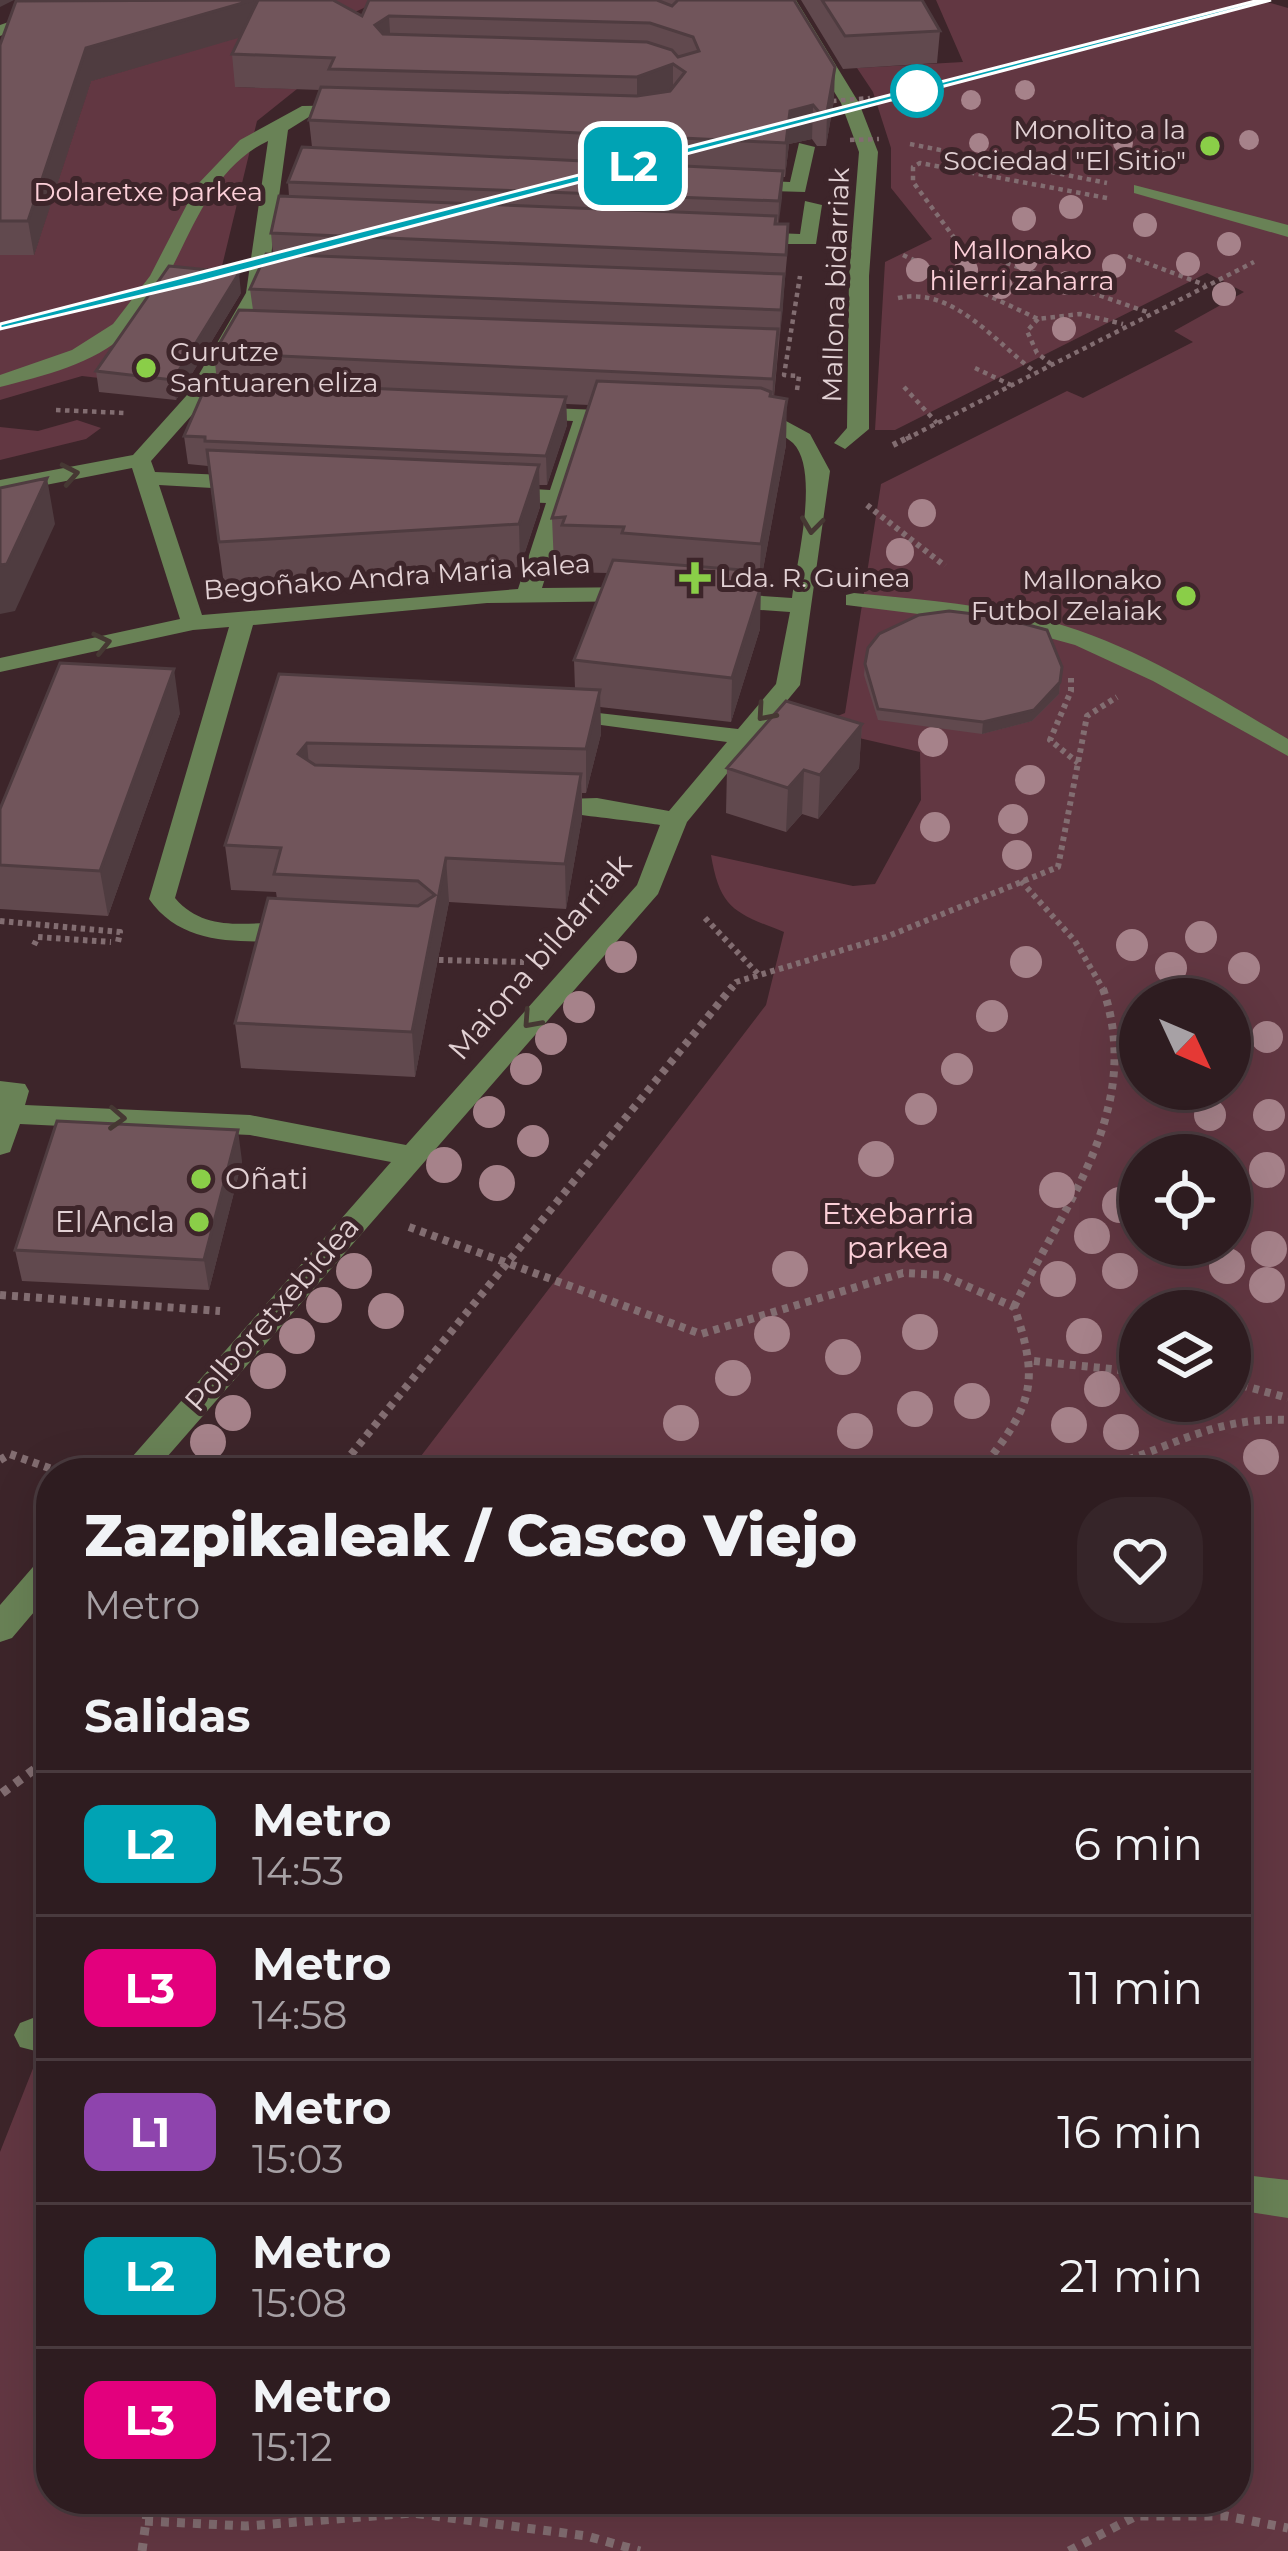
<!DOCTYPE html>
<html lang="es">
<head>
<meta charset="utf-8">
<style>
  :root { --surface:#2e1c20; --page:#362529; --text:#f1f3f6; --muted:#a7a1a5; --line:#493a3e }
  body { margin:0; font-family:Montserrat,sans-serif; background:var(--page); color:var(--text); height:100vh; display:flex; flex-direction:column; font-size:45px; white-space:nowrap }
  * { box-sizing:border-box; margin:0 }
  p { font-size:39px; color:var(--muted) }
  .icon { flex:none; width:66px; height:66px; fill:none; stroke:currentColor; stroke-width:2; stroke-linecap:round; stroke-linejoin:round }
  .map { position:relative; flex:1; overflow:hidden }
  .sheet { position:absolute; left:36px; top:1458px; width:1215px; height:1056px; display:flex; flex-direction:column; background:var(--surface); border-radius:48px; box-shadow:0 12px 48px #0002,0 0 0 3px var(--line) }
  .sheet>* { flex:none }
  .badge { padding:0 24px; border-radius:18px; font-size:42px; line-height:78px }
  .needle { width:78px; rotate:134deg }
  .tools { position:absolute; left:1119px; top:978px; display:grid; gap:24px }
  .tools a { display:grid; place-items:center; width:132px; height:132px; border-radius:50%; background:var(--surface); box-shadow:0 12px 48px #0002,0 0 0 3px var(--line); font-size:60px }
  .map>.badge { position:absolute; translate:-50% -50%; box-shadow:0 0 0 6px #fff }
  h2 { padding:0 48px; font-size:45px; line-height:108px }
  .round { display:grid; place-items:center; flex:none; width:126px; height:126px; border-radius:48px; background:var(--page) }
  .summary { display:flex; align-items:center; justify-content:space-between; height:204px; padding:0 48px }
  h1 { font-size:57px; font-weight:800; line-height:90px }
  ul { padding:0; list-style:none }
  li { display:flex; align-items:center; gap:36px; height:144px; padding:0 48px; border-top:3px solid var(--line) }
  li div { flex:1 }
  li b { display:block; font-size:45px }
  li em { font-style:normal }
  li .badge { min-width:132px; font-weight:700; text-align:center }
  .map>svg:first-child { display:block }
  .green { fill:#623742; fill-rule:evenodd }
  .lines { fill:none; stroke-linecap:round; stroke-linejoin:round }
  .path-far3 { stroke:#826d71; stroke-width:4.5; stroke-dasharray:4.5 4.5; stroke-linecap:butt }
  .path-far2 { stroke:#826d71; stroke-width:6; stroke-dasharray:4.5 4.5; stroke-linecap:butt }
  .path-far1 { stroke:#826d71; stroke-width:8; stroke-dasharray:6 6; stroke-linecap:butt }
  .path { stroke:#826d71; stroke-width:9; stroke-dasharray:8 8; stroke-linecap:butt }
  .minor { fill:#698256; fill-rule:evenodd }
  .path-bridge { stroke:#826d71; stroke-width:4.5; stroke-dasharray:4.5 4.5; stroke-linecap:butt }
  .tree { fill:#a6828a }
  .wall { fill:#61494e }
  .shaded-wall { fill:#4f3c40 }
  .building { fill:#71555b; stroke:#4f3c40; stroke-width:3; fill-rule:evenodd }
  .oneway { stroke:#463833 }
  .line { fill:#00a3b4; stroke:#fff; stroke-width:3 }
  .stop-dot { fill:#fff; stroke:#00a3b4; stroke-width:6 }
  .poi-dot { fill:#8ace48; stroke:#3d252a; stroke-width:4.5 }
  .labels { text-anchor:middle; stroke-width:10; stroke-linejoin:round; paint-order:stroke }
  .far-poi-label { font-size:27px; fill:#e2d1d4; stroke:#3d252a; text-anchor:end }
  .far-park-label { font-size:27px; fill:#fccfd8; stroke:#3d252a }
  .far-street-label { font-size:27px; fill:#e2d1d4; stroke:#3d252a }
  .street-label { font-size:30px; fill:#e2d1d4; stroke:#3d252a }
  .poi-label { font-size:30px; fill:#e2d1d4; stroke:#3d252a; text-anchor:start }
  .park-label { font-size:30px; fill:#fccfd8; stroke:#3d252a }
</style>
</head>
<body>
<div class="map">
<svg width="1288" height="2551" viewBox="0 0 1288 2551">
  <rect width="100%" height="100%" fill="#3d252a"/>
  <!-- green -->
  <path class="green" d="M309 0H381L247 62 236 87 297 89 257 121 216 291 108 379 82 376 0 400V255H34L91 81 306 17Z
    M936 0H1260L1288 8V2551H0V2152L45 2038 51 1996V2499H1236V1473H408L766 1005 784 932C735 913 720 909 711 855L853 886 875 884 921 800 920 752 837 733 783 738 845 713 881 484 1067 391 1083 398 1193 342 1174 331 1244 292 1207 273 895 430H875L885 262 932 239 891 188V148L873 92 857 68 963 62ZM1140 999H1230V1089H1140ZM1140 1155H1230V1245H1140ZM1140 1311H1230V1401H1140Z
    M77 420 101 428 86 439 0 460V427L38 431Z"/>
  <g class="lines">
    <!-- path-far3 -->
    <path class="path-far3" d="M910 144 1107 183
      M1107 198 920 163 913 167V182L961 247 1150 313
      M903 255 1038 319 1080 314 1123 324
      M1128 256 1205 285
      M1006 262 1038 253
      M898 298C953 286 995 342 1035 372
      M1038 319 1027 331 1037 353 1051 364
      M975 368 1011 385
      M904 387 937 423
      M797 390 799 376 784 375 800 276
      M56 410 125 413
      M906 439 1254 262"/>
    <!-- path-far2 -->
    <path class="path-far2" d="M893 445 911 436
      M867 505 945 566
      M1071 678V691L1050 740 1078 763
      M1021 881 1075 941 1103 989
      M705 918 759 975
      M0 921 120 932 118 942
      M34 945 38 937 111 942
      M439 960 524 962
      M730 989 736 982 886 937 1058 867 1087 716 1117 697"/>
    <!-- path-far1 -->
    <path class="path-far1" d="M409 1227 701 1334 903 1273 942 1275 1014 1307C1039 1379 1034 1402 987 1462L915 1473
      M0 1295 220 1311
      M1014 1307C1064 1203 1146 1108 1102 986
      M1034 1361 1140 1372
      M1230 1382 1288 1398
      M0 1460 10 1454 63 1473
      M987 1462C1017 1469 1049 1477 1080 1472 1158 1459 1202 1416 1288 1420
      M336 1473 733 986"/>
    <!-- path -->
    <path class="path" d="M2 1793 51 1757
      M145 2521 246 2526 412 2513 587 2536 640 2551
      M142 2551 149 2499
      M1069 2551 1136 2516H1226L1288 2528"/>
    <!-- minor -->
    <path class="minor" d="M72 0H97L0 36V25Z
      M778 0H796L859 103 878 152 869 276V429L845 449 834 443 847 428 849 276 859 152 841 103Z
      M360 105V113L312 115 288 130 266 293 207 398 151 461 155 472 248 476 259 483 248 490 159 485 202 615 518 589 546 503 499 501 488 494 499 487 550 490 573 421 518 418V408L526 407 622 411 633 417 622 423 594 422 542 588 642 587 654 594 642 601 487 603 253 625 175 898C216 947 286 906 313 933L300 941C245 941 184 949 149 899L229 627 193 630 0 672V658L180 619 132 468 0 494V480L133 455 187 395 246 293 268 141C192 177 185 278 127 333 94 364 43 376 0 387V375L72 350 113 324 150 276 197 185 240 140 302 106Z
      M799 143 815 147 805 192 737 190 735 186 744 180 790 182Z
      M1134 185 1288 225V237L1134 193Z
      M805 201 822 205 816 244H748L738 238 748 232 800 234Z
      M748 416 786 421 810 434 830 471 800 685 687 822 658 894 153 1473H118L391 1162 250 1135 20 1124 10 1152 0 1155V1081L25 1084 29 1091 25 1105 250 1115 406 1145 637 885 660 825C638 821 540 812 531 805L535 800 597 798 669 811 727 742 564 720 552 713 555 708 738 729 776 684 790 612 720 607 708 600 720 593 792 598C797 561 820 470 793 443 780 430 757 430 740 427V417Z
      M854 593C925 600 996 605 1065 626 1145 651 1216 697 1288 739V756L1153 681 1075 645 999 624 846 605V595Z
      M51 1556V1592L12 1638 0 1642V1605L39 1560Z
      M33 2018 51 2021V2055L20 2047 14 2035 20 2023Z
      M1236 2174 1288 2180V2218L1236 2210Z"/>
    <!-- path-bridge -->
    <path class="path-bridge" d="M832 101 870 98
      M850 140 879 139"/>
  </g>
  <!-- trees -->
  <g class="tree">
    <circle cx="1025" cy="90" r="10"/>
    <circle cx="971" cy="100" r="10"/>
    <circle cx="1057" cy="130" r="10"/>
    <circle cx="1249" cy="140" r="10"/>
    <circle cx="979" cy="143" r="10"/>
    <circle cx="1123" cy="143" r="10"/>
    <circle cx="1165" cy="161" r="10"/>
    <circle cx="1071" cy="207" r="12"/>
    <circle cx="1024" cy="219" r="12"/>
    <circle cx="1145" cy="225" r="12"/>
    <circle cx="1229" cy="244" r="12"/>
    <circle cx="1026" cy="260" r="12"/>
    <circle cx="1188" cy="264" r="12"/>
    <circle cx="1114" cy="266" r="12"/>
    <circle cx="918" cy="270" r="12"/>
    <circle cx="966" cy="270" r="12"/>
    <circle cx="1067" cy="283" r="12"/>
    <circle cx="1001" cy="287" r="12"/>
    <circle cx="1224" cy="294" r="12"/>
    <circle cx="1064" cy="329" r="12"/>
    <circle cx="922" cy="513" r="14"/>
    <circle cx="900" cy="552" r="14"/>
    <circle cx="933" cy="742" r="15"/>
    <circle cx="1030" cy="780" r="15"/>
    <circle cx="1013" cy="819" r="15"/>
    <circle cx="935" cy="827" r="15"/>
    <circle cx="1017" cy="855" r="15"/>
    <circle cx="1201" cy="937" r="16"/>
    <circle cx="1132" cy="945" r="16"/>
    <circle cx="621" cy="957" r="16"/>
    <circle cx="1026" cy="962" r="16"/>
    <circle cx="1171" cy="968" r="16"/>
    <circle cx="1244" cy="968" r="16"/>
    <circle cx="579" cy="1007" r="16"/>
    <circle cx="992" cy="1016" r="16"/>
    <circle cx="1267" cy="1037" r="16"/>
    <circle cx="551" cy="1039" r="16"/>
    <circle cx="526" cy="1069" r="16"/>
    <circle cx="957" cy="1069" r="16"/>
    <circle cx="921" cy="1109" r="16"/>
    <circle cx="489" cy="1112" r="16"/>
    <circle cx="1210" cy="1115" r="16"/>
    <circle cx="1269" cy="1115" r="16"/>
    <circle cx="533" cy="1141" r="16"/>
    <circle cx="876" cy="1159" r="18"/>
    <circle cx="444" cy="1165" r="18"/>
    <circle cx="1267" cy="1170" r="18"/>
    <circle cx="497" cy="1183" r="18"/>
    <circle cx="1057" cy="1190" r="18"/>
    <circle cx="1120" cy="1205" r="18"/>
    <circle cx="1092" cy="1236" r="18"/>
    <circle cx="1269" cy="1249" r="18"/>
    <circle cx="1227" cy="1266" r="18"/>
    <circle cx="790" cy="1269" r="18"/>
    <circle cx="354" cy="1271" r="18"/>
    <circle cx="1120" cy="1271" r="18"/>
    <circle cx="1058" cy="1279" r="18"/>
    <circle cx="1267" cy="1285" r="18"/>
    <circle cx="324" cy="1305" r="18"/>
    <circle cx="386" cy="1311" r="18"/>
    <circle cx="920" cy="1332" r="18"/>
    <circle cx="772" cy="1334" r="18"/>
    <circle cx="297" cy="1336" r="18"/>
    <circle cx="1084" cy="1336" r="18"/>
    <circle cx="843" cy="1357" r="18"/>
    <circle cx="268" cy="1371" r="18"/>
    <circle cx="733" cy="1378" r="18"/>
    <circle cx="1102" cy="1389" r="18"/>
    <circle cx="972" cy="1401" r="18"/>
    <circle cx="915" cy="1409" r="18"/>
    <circle cx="233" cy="1413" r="18"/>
    <circle cx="681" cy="1423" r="18"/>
    <circle cx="1069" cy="1425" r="18"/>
    <circle cx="855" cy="1431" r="18"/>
    <circle cx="1121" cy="1432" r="18"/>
    <circle cx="208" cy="1442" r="18"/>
    <circle cx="1261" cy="1457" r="18"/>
  </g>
  <!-- wall -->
  <path class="wall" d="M369 0H794L834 100 826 146H817L812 139 789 144 785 177H783L778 224 787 257 774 397 786 445 760 586V629L731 722 600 707 601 734 586 793H582V818L566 909 449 902 415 1077 241 1068 235 1023 277 899 276 892 231 890 225 845 279 674 575 689 574 660 608 573 563 572V564L554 565 552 518 589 405 566 404 567 425 547 485H539L540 507 520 567 224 585 208 466 188 464 184 436 217 382 214 353 253 310 250 289 273 254 271 233 289 196 288 182 312 147 309 120 320 90 235 87 232 54 240 37 91 81 34 255H0V45L362 16Z
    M801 0H922L940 31 937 63 843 69Z
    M241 293 176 400 99 392 96 371Z
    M865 664 1062 667 1059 694 1032 721 982 734 878 720 864 675Z
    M180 713 108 916 0 909V809Z
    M862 724 859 768 818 819 802 814 786 832 726 813 727 768Z
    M242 1161 209 1290 22 1281 15 1250Z"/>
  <!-- shaded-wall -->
  <path class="shaded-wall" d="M0 0H14L0 7Z
    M253 0H259L262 31 91 81 34 255 28 221 86 48Z
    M389 16 391 49 375 25Z
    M673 64V97L637 110V77Z
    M835 67 834 100 826 146 827 112Z
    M813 105 812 139 789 144 785 177 786 143 790 111Z
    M783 171 782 198 778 229 779 201Z
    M239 273 241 293 176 400 173 380Z
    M784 274 783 308 779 344 781 310Z
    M778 329 777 363 772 413 773 379Z
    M566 397 567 425 547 485 546 456Z
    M787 399 786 445 759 591 761 544Z
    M539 465 540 507 520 567 519 524Z
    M47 478 55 524 15 611 0 614V565Z
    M757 571 755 604 761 586 760 629 731 722 732 678Z
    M174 669 180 713 108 916 100 871Z
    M1060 682 1059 694 1032 721 982 734 983 722Z
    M600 690 601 734 586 793V749Z
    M862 724 859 768 818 819 820 775Z
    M307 743 311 788 298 754Z
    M804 770 802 814 786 832 788 788Z
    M581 774 582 818 566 909 565 864Z
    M446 858 449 902 415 1077 412 1032Z
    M238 1130 242 1161 209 1290 204 1260Z"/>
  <!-- building -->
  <path class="building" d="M253 0 86 48 28 221H0V45L16 1Z
    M258 0H333L362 16 369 0H657L672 6 678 0H794L835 67 827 112H819L813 105 790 111 786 143 309 120 321 87 637 96 670 91 685 72 673 64 637 77 329 69 334 58 232 54ZM389 16 650 23 693 37 699 51 678 57 672 50 647 42 383 34 375 25Z
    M822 0H922L940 31 845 36Z
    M302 147 783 171 779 201 288 182Z
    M279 196 776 216 775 224H788L786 255 271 233Z
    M266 254 784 274 781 310 250 289Z
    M169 266 239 273 173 380 96 371Z
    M239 310 778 329 773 379 214 353Z
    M208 381 566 397 546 456 205 441V437L184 436Z
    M597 381 761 388 771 392 770 396 787 399 761 544 622 533 624 527 562 525 565 517 552 518Z
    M207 450 539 465 519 524 219 542Z
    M47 478 7 564 0 565V488Z
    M613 560 757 571 754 585 761 586 732 678 574 660Z
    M949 611 999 617 1047 630 1062 667 1060 682 1034 710 983 722 878 709 865 664 868 648 879 634 919 615Z
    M60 663 174 669 100 871 0 865V809Z
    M279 674 600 690 586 749 307 743 298 754 315 765 581 774 565 864 446 858 412 1032 235 1023 268 898 418 906 435 895 418 881 274 874 281 848 225 845Z
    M786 701 862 724 820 775 804 770 788 788 727 768Z
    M57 1121 238 1130 204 1260 15 1250Z"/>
  <!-- one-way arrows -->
  <defs><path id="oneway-chevron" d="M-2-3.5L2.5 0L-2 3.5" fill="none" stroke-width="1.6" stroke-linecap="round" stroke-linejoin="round" transform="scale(3)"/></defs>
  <g class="oneway">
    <use href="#oneway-chevron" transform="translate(70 474) rotate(-11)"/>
    <use href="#oneway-chevron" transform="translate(812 525) rotate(97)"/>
    <use href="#oneway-chevron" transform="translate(102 643) rotate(-13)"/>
    <use href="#oneway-chevron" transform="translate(765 713) rotate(131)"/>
    <use href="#oneway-chevron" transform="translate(531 1020) rotate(132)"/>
    <use href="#oneway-chevron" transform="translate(117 1118) rotate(3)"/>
  </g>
  <!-- line -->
  <path class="line" d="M1259 0H1271L200 282 0 329V324Z"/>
  <!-- markers -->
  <circle class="stop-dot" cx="917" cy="91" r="24"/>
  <g class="poi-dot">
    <circle cx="1210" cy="146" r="12"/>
    <circle cx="146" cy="368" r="12"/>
    <path d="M689 560h12v12h12v12h-12v12h-12v-12h-12v-12h12z"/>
    <circle cx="1186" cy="596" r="12"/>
    <circle cx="201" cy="1179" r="12"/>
    <circle cx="199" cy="1222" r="12"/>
  </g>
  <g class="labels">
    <!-- far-poi labels -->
    <g class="far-poi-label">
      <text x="1186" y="139">Monolito a la<tspan x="1186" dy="31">Sociedad "El Sitio"</tspan></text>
      <text x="170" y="361" text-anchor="start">Gurutze<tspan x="170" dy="31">Santuaren eliza</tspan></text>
      <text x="719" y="587" text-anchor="start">Lda. R. Guinea</text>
      <text x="1162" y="589">Mallonako<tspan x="1162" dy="31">Futbol Zelaiak</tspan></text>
    </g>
    <!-- far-park labels -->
    <g class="far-park-label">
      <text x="148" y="201">Dolaretxe parkea</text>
      <text x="1022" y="259">Mallonako<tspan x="1022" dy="31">hilerri zaharra</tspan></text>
    </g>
    <!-- far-street labels -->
    <g class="far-street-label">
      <text transform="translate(836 285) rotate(-88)" y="9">Mallona bidarriak</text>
      <text transform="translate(397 577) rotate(-4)" y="9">Begoñako Andra Maria kalea</text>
    </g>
    <!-- street labels -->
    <g class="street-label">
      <text transform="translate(540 957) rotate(-49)" y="10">Maiona bildarriak</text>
      <text transform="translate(272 1314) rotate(-49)" y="10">Polboretxebidea</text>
    </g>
    <!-- poi labels -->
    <g class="poi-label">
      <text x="225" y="1189">Oñati</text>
      <text x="175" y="1232" text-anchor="end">El Ancla</text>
    </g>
    <!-- park labels -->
    <g class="park-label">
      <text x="898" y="1224">Etxebarria<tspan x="898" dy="34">parkea</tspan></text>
    </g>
  </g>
</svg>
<div class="tools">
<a><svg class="needle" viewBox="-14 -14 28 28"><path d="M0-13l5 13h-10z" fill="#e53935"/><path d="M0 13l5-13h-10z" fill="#a7a1a5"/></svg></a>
<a><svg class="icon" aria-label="locate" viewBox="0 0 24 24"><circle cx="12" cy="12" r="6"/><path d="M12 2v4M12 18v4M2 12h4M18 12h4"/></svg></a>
<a><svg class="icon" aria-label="layers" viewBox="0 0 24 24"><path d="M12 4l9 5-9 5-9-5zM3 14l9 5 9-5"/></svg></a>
</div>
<b class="badge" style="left:633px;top:166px;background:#00a3b4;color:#fff">L2</b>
<section class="sheet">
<div class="summary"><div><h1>Zazpikaleak / Casco Viejo</h1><p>Metro</p></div><a class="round"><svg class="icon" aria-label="heart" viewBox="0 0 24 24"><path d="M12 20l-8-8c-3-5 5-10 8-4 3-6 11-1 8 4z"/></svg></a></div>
<h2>Salidas</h2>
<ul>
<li><span class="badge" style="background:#00a3b4;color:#fff">L2</span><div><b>Metro</b><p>14:53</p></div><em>6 min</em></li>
<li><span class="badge" style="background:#e3007d;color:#fff">L3</span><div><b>Metro</b><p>14:58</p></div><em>11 min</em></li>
<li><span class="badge" style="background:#8e44ad;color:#fff">L1</span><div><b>Metro</b><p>15:03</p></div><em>16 min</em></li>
<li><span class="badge" style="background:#00a3b4;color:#fff">L2</span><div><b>Metro</b><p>15:08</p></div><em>21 min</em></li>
<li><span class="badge" style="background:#e3007d;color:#fff">L3</span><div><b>Metro</b><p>15:12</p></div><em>25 min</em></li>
</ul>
</section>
</div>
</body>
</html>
